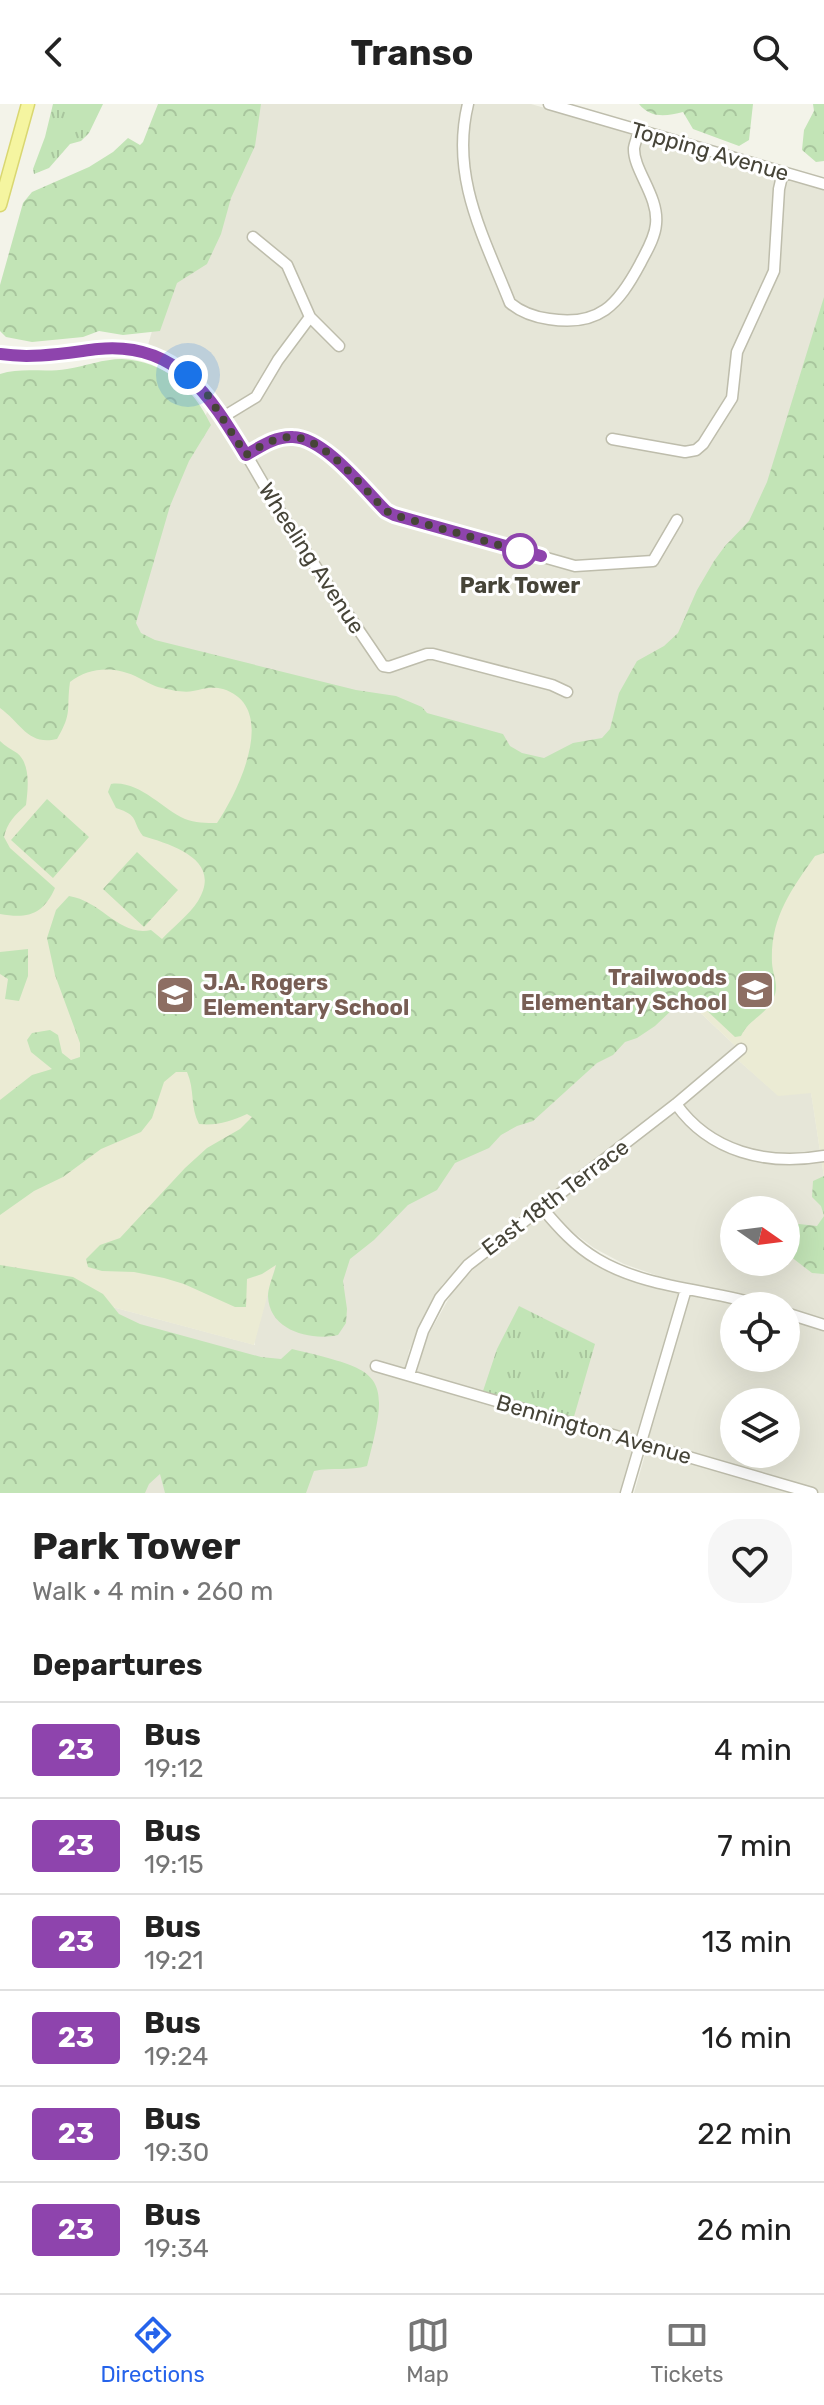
<!DOCTYPE html>
<html lang="en">
<head>
<meta charset="utf-8">
<style>
  :root { --surface:#fff; --page:#f6f6f6; --text:#222; --muted:#767676; --line:#e0e0e0; --accent:#2563eb }
  body { margin:0; font-family:Rubik,sans-serif; background:var(--page); color:var(--text); height:100vh; display:flex; flex-direction:column; font-size:30px; white-space:nowrap }
  * { box-sizing:border-box; margin:0 }
  p { font-size:26px; color:var(--muted) }
  .icon { flex:none; width:44px; height:44px; fill:none; stroke:currentColor; stroke-width:2; stroke-linecap:round; stroke-linejoin:round }
  .map { position:relative; height:1389px; overflow:hidden }
  .side { display:flex; flex-direction:column; background:var(--surface); flex:1 }
  .side>* { flex:none }
  .badge { padding:0 16px; border-radius:6px; font-size:28px; line-height:52px }
  .needle { width:52px; rotate:104deg }
  .controls { position:absolute; left:720px; top:1092px; display:grid; gap:16px }
  .controls a { display:grid; place-items:center; width:80px; height:80px; border-radius:50%; background:var(--surface); box-shadow:0 8px 32px #0002; font-size:40px }
  .you { position:absolute; width:40px; height:40px; margin:-20px; border:6px solid #fff; border-radius:50%; background:#1a73e8; box-shadow:0 0 0 12px #1a73e833 }
  .map>.badge { position:absolute; translate:-50% -50%; box-shadow:0 0 0 4px #fff }
  h2 { padding:0 32px; font-size:30px; line-height:72px }
  .round { display:grid; place-items:center; flex:none; width:84px; height:84px; border-radius:32px; background:var(--page) }
  .overview { display:flex; align-items:center; justify-content:space-between; height:136px; padding:0 32px }
  h1 { font-size:38px; font-weight:700; line-height:60px }
  ul { padding:0; list-style:none }
  li { display:flex; align-items:center; gap:24px; height:96px; padding:0 32px; border-top:2px solid var(--line) }
  li div { flex:1 }
  li b { display:block; font-size:30px }
  li em { font-style:normal }
  li .badge { min-width:88px; font-weight:700; text-align:center }
  header { display:flex; justify-content:space-between; align-items:center; height:104px; padding:0 32px; background:var(--surface); font-size:36px; font-weight:700 }
  .dock { display:flex; justify-content:space-around; align-items:center; height:112px; border-top:2px solid var(--line); background:var(--surface); font-size:22px; color:var(--muted) }
  .dock a { display:grid; justify-items:center; gap:4px }
  .dock .current { color:var(--accent) }
  .map>svg:first-child { display:block }
  .residential { fill:#e6e6d8; fill-rule:evenodd }
  .education { fill:#ebebd4 }
  .grass { fill:url(#grass-tufts) }
  .forest { fill:url(#forest-crowns) }
  .lines { fill:none; stroke-linecap:round; stroke-linejoin:round }
  .minor-casing { stroke:#bebdac; stroke-width:13 }
  .major-casing { stroke:#d9d771; stroke-width:15 }
  .minor { stroke:#fff; stroke-width:10 }
  .major { stroke:#f5f5a0; stroke-width:12 }
  .line-casing { stroke:#fff; stroke-width:18 }
  .line { stroke:#8e44ad; stroke-width:12 }
  .walk { stroke:#464438; stroke-width:8; stroke-dasharray:0 14.4 }
  .stop-dot { fill:#fff; stroke:#8e44ad; stroke-width:4 }
  .labels { text-anchor:middle; stroke-width:6; stroke-linejoin:round; paint-order:stroke }
  .street-label { font-size:22px; fill:#464438; stroke:#fff }
  .stop-label { font-size:22px; font-weight:bold; fill:#464438; stroke:#fff }
  .education-label { font-size:22px; font-weight:bold; fill:#785e54; stroke:#fff; text-anchor:end }
</style>
</head>
<body>
<header><svg class="icon" aria-label="back" viewBox="0 0 24 24"><path d="M15 5l-7 7 7 7"/></svg>Transo<svg class="icon" aria-label="search" viewBox="0 0 24 24"><circle cx="10" cy="10" r="6"/><path d="M15 15l6 6"/></svg></header>
<div class="map">
<svg width="824" height="1389" viewBox="0 0 824 1389">
  <defs>
    <pattern id="grass-tufts" width="24" height="20" patternUnits="userSpaceOnUse" patternTransform="scale(2)"><rect width="24" height="20" fill="#c2e4b6"/><path d="M3 7l-1-3M5 7V3M7 7l1-3M15 17l-1-3M17 17v-4M19 17l1-3" fill="none" stroke="#a8c59d"/></pattern>
    <pattern id="forest-crowns" width="20" height="18" patternUnits="userSpaceOnUse" patternTransform="scale(2)"><rect width="20" height="18" fill="#c2e4b6"/><path d="M2 6a3 3 0 1 1 6 0M12 15a3 3 0 1 1 6 0" fill="none" stroke="#a8c59d"/></pattern>
  </defs>
  <rect width="100%" height="100%" fill="#f3f3e9"/>
  <!-- residential -->
  <path class="residential" d="M255 0H531L824 85V212L690 899 744 950 738 956 778 991 811 988 824 1073V1218L786 1202 661 1173 624 1160 594 1144 570 1126 542 1095 481 1141 442 1181 424 1212 409 1247 404 1275 629 1340 633 1345 621 1389H0L26 1180 255 1241 126 532 154 422 216 289 187 260 148 241 202 53ZM734 1106H786V1158H734Z
    M539 1115 545 1117 572 1145 606 1166 747 1202H734V1254H786V1214L824 1227V1389H634L649 1337 420 1270 417 1266 426 1235 453 1187 482 1156ZM734 1298H786V1350H734Z"/>
  <!-- education -->
  <path class="education" d="M0 500 426 609 254 1241 0 1173Z
    M824 722V1073L811 989 778 992 738 956 744 950 690 899Z"/>
  <!-- grass -->
  <path class="grass" d="M53 0H103L89 29 81 37 70 40 49 64 34 70 33 65 45 33Z
    M519 1202 595 1240 573 1316 482 1290 497 1245Z"/>
  <!-- forest -->
  <path class="forest" d="M158 0H261L255 42 231 94 221 130 207 160 177 179 160 227 123 231 99 227 83 233 32 238 6 233 0 227V181L23 99 32 88 89 63 113 48 128 34 140 41 143 38Z
    M639 0H753L749 36 739 42 693 25 683 8C667 12 651 15 639 0Z
    M813 0H824V57L816 58 802 46 804 26 814 7Z
    M824 193V749L815 752C791 786 770 814 772 859 773 873 780 882 773 895 765 912 749 915 741 932L735 933 703 903 687 905 675 903 655 922 637 934 625 938 613 951 597 959 533 1017 517 1022 501 1031 489 1044 455 1059 437 1086 408 1101 374 1136 350 1155 343 1177 347 1205 346 1219 338 1231C311 1237 269 1227 268 1192 268 1183 274 1170 276 1161L262 1170 247 1175 246 1203H235L184 1180 164 1174 134 1168 102 1167 88 1163 86 1155 100 1141 120 1134 185 1064 207 1044 240 1025 252 1013 247 1010C231 1017 217 1022 199 1020 190 1003 195 986 187 968H176L164 978 152 1014 141 1028 101 1045 63 1073 34 1087 0 1111V996L32 971 52 965 31 948 27 936 32 929 50 926 58 931 62 949 71 956 80 953V939L55 871 47 834 56 806 69 792C102 797 119 833 151 826L162 835C173 823 189 811 198 797 223 756 173 741 143 732 131 716 140 712 116 704L108 688 111 680C139 676 162 705 185 715 195 719 206 719 217 719 238 688 280 603 223 585 212 582 203 585 193 587 184 589 171 586 162 584 153 582 147 578 139 574 117 562 90 562 70 578 66 606 73 608 57 635 28 642 21 619 0 604V270C22 263 45 269 67 265 86 262 103 255 122 255 165 257 193 284 211 321L189 357 170 402 136 519 141 529 155 536 356 586 396 592 422 603 427 609 503 630 510 642 522 649 544 654 573 639 602 634 610 625 619 589 637 557 664 542 678 529 697 486 714 457 725 442 749 417 767 378Z
    M0 637C5 642 11 645 17 649 31 660 28 685 26 701 15 711 7 719 4 733L10 744 55 784C43 811 27 815 0 810Z
    M47 695 89 733 53 774 11 736Z
    M137 748 178 786 144 823 103 785Z
    M28 845V872L19 897 5 895 8 875 0 870V848Z
    M824 1072V1170L812 1169 786 1149 787 1128 799 1120 817 1122 824 1112 821 1102 812 1093 813 1077Z
    M0 1161 73 1173 103 1190 119 1210 140 1220 261 1253 281 1255 292 1245C383 1267 392 1268 367 1362 350 1367 333 1363 314 1367L306 1389H165L160 1370 149 1380 145 1389H0Z"/>
  <g class="lines">
    <defs>
      <path id="minor" d="M468 0C450 73 484 133 510 199 522 209 534 213 549 215 599 223 618 201 640 160 646 148 655 134 656 120 659 92 633 66 634 44 635 38 638 32 639 26
        M549 0 824 80
        M253 133 287 161 310 213 339 242
        M0 250C51 257 102 235 152 251 173 257 193 273 206 289 235 326 256 370 281 409 313 461 349 511 383 562L389 563 427 550H433L552 581 567 588
        M223 313 256 293 278 256 310 213
        M612 335 685 348 696 346 703 340 732 294 737 248 774 167 779 85 783 68
        M246 351C256 345 268 336 280 334 320 326 360 381 386 407L394 411 575 462 653 457 677 416
        M676 1000C710 1048 767 1062 824 1052
        M543 1105C559 1124 575 1142 597 1155 647 1185 710 1185 764 1202
        M786 1209 824 1221
        M376 1262 812 1389
        M409 1271 423 1227 440 1194 468 1161 676 1000 741 945
        M626 1389 686 1185"/>
      <path id="major" d="M0 101 28 0"/>
    </defs>
    <!-- minor casing -->
    <use href="#minor" class="minor-casing"/>
    <!-- major casing -->
    <use href="#major" class="major-casing"/>
    <!-- minor -->
    <use href="#minor" class="minor"/>
    <!-- major -->
    <use href="#major" class="major"/>
  </g>
  <g class="lines">
    <defs>
      <path id="line" d="M0 250C32 255 65 249 98 245 177 237 210 292 246 351 260 343 275 332 293 333 325 334 364 385 386 407L394 411 541 452"/>
    </defs>
    <!-- line casing -->
    <use href="#line" class="line-casing"/>
    <!-- line -->
    <use href="#line" class="line"/>
    <!-- walk -->
    <path class="walk" d="M188 271 205 287 246 351C260 343 275 332 293 333 325 334 364 385 386 407L394 411 520 447"/>
  </g>
  <!-- icons -->
  <defs>
    <symbol id="school-square" viewBox="-11 -11 22 22"><rect x="-9" y="-9" width="18" height="18" rx="4" fill="#8d6e63" stroke="#fff"/><path d="M0-5L7-2L0 1L-7-2ZM-4 1L0 2.5L4 1V4Q0 6-4 4Z" fill="#fff"/></symbol>
  </defs>
  <g fill-rule="evenodd">
    <use href="#school-square" x="733" y="864" width="44" height="44"/>
    <use href="#school-square" x="153" y="869" width="44" height="44"/>
  </g>
  <!-- markers -->
  <circle class="stop-dot" cx="520" cy="447" r="16"/>
  <g class="labels">
    <!-- street labels -->
    <g class="street-label">
      <text transform="translate(710 47) rotate(16)" y="8">Topping Avenue</text>
      <text transform="translate(312 454) rotate(57)" y="8">Wheeling Avenue</text>
      <text transform="translate(555 1093) rotate(-37)" y="8">East 18th Terrace</text>
      <text transform="translate(594 1325) rotate(16)" y="8">Bennington Avenue</text>
    </g>
    <!-- stop labels -->
    <g class="stop-label">
      <text x="520" y="489">Park Tower</text>
    </g>
    <!-- education labels -->
    <g class="education-label">
      <text x="727" y="881">Trailwoods<tspan x="727" dy="25">Elementary School</tspan></text>
      <text x="203" y="886" text-anchor="start">J.A. Rogers<tspan x="203" dy="25">Elementary School</tspan></text>
    </g>
  </g>
</svg>
<div class="controls">
<a><svg class="needle" viewBox="-14 -14 28 28"><path d="M0-13l5 13h-10z" fill="#e53935"/><path d="M0 13l5-13h-10z" fill="#767676"/></svg></a>
<a><svg class="icon" aria-label="locate" viewBox="0 0 24 24"><circle cx="12" cy="12" r="6"/><path d="M12 2v4M12 18v4M2 12h4M18 12h4"/></svg></a>
<a><svg class="icon" aria-label="layers" viewBox="0 0 24 24"><path d="M12 4l9 5-9 5-9-5zM3 14l9 5 9-5"/></svg></a>
</div>
<div class="you" style="left:188px;top:271px"></div>
</div>
<section class="side">
<div class="overview"><div><h1>Park Tower</h1><p>Walk · 4 min · 260 m</p></div><a class="round"><svg class="icon" aria-label="heart" viewBox="0 0 24 24"><path d="M12 20l-8-8c-3-5 5-10 8-4 3-6 11-1 8 4z"/></svg></a></div>
<h2>Departures</h2>
<ul>
<li><span class="badge" style="background:#8e44ad;color:#fff">23</span><div><b>Bus</b><p>19:12</p></div><em>4 min</em></li>
<li><span class="badge" style="background:#8e44ad;color:#fff">23</span><div><b>Bus</b><p>19:15</p></div><em>7 min</em></li>
<li><span class="badge" style="background:#8e44ad;color:#fff">23</span><div><b>Bus</b><p>19:21</p></div><em>13 min</em></li>
<li><span class="badge" style="background:#8e44ad;color:#fff">23</span><div><b>Bus</b><p>19:24</p></div><em>16 min</em></li>
<li><span class="badge" style="background:#8e44ad;color:#fff">23</span><div><b>Bus</b><p>19:30</p></div><em>22 min</em></li>
<li><span class="badge" style="background:#8e44ad;color:#fff">23</span><div><b>Bus</b><p>19:34</p></div><em>26 min</em></li>
</ul>
</section>
<nav class="dock">
<a class="current"><svg class="icon" aria-label="directions" viewBox="0 0 24 24"><path d="M12 3l9 9-9 9-9-9zM9 14v-3h6M13 9l2 2-2 2"/></svg>Directions</a>
<a><svg class="icon" aria-label="map" viewBox="0 0 24 24"><path d="M3 6l6-2 6 2 6-2v14l-6 2-6-2-6 2zM9 4v14M15 6v14"/></svg>Map</a>
<a><svg class="icon" aria-label="tickets" viewBox="0 0 24 24"><path d="M3 7h18v10H3zM15 7v10"/></svg>Tickets</a>
</nav>
</body>
</html>
